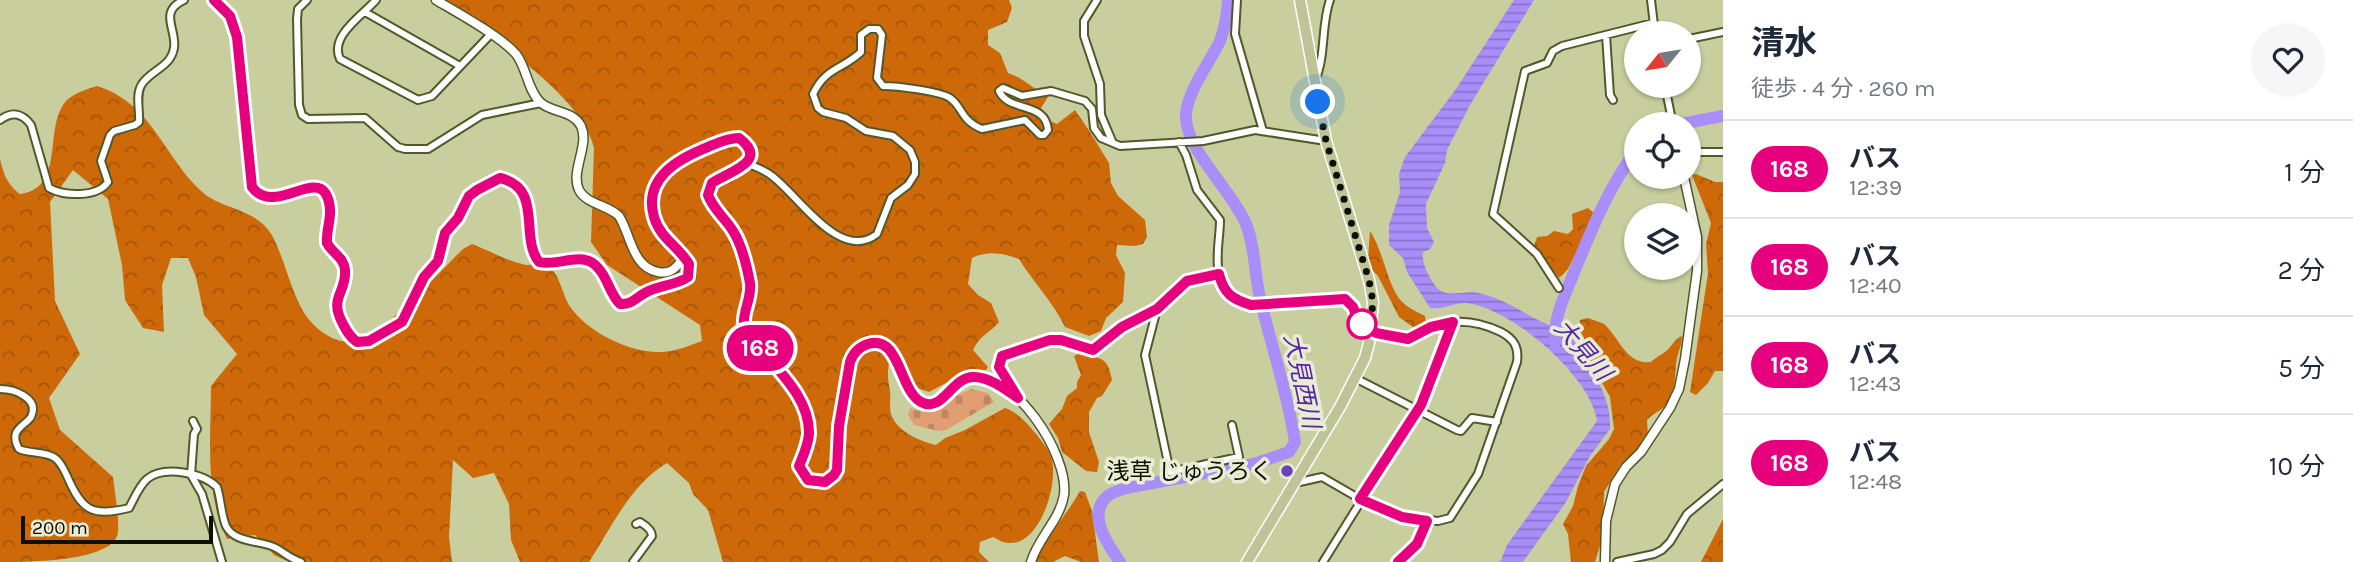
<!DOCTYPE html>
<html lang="ja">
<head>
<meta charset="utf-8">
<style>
  :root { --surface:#fff; --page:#f6f6f7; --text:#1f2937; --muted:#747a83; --line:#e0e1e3 }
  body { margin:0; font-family:Karla,"Noto Sans JP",sans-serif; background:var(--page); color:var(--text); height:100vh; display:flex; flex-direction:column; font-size:26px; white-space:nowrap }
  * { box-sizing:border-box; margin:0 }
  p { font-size:23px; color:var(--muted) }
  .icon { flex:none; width:38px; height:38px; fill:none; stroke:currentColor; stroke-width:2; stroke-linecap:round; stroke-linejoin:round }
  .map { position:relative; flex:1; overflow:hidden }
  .side { display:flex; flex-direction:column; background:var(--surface); width:630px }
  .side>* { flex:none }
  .badge { padding:0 14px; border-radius:23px; font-size:24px; line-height:46px }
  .needle { width:46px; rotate:240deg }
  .buttons { position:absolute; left:1624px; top:21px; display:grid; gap:14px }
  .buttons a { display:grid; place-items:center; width:77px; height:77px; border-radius:50%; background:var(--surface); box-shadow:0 2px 5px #0004; font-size:35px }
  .scale { position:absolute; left:21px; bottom:18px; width:192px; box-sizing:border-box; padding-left:7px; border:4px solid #0f1002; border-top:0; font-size:19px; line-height:24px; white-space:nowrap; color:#0f1002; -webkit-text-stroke:5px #e9ecd4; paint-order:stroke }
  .you { position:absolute; width:35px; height:35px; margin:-18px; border:5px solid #fff; border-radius:50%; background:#1a73e8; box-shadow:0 0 0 10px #1a73e833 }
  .map>.badge { position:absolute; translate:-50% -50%; box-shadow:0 0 0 4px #fff }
  .round { display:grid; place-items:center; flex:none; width:74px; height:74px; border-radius:37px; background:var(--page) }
  .summary { display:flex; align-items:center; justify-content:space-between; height:119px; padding:0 28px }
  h1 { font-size:33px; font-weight:700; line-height:52px }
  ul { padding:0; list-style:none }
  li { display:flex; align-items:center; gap:21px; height:98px; padding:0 28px; border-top:2px solid var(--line) }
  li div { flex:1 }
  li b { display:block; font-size:26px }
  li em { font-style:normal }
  li .badge { min-width:77px; font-weight:700; text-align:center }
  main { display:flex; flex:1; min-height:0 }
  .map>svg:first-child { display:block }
  .forest { fill:url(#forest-crowns) }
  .cemetery { fill:url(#cemetery-stones) }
  .water { fill:url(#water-rules) }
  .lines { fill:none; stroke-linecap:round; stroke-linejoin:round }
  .river { stroke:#a98efa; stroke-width:12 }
  .minor-casing { stroke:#53582b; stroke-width:10 }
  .tertiary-casing { stroke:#53582b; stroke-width:11 }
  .primary-casing { stroke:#fff; stroke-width:13 }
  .minor { stroke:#fff; stroke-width:6 }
  .tertiary { stroke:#fff; stroke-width:8 }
  .primary { stroke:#bec398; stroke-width:10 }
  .line-casing { stroke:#fff; stroke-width:16 }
  .line { stroke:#e6007e; stroke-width:10 }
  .walk { stroke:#0f1002; stroke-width:7; stroke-dasharray:0 12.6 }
  .stop-dot { fill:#fff; stroke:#e6007e; stroke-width:3.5 }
  .poi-dot { fill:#6942ba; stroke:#e9ecd4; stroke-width:2.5 }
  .labels { text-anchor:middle; stroke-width:7; stroke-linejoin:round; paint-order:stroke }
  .poi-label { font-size:23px; fill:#0f1002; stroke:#e9ecd4; text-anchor:end }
  .water-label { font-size:24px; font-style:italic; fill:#5527a3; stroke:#e9ecd4 }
</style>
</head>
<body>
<main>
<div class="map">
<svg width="1723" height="562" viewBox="0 0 1723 562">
  <defs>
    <pattern id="forest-crowns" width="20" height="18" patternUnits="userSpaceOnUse" patternTransform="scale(1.75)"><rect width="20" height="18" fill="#ce690a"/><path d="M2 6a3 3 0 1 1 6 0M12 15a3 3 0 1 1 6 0" fill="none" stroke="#a65508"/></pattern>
    <pattern id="cemetery-stones" width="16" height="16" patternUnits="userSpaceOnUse" patternTransform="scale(1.75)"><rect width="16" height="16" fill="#e19e72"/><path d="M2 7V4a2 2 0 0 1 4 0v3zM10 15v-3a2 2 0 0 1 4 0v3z" fill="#c08761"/></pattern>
    <pattern id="water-rules" width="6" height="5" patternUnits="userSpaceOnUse" patternTransform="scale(1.75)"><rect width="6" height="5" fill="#a98efa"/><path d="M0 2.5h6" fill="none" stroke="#8873c8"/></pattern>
  </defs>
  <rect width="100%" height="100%" fill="#c8ce9e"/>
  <!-- forest -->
  <path class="forest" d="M441 0H1009L1012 8 1007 22 988 30V45L1000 53 1008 73C1024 78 1033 89 1048 97L1041 108 1050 121 1057 124 1075 110 1090 132 1109 163 1111 183 1118 196 1145 220 1147 237 1143 244 1135 246 1117 245 1116 255 1125 273 1123 302 1106 318 1101 331 1089 336 1065 327C1053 302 1033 282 1019 259 1003 253 988 250 972 258L968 284 978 295 991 303 999 322C988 335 982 333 973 350L988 367 986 370 963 374 929 392 917 388 905 366 896 361 889 363C887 374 888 380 890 391 891 398 889 407 891 414 897 432 920 441 936 445L945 438 965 430 1005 408C1015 411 1024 420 1031 428 1038 437 1049 448 1052 460 1058 485 1040 546 1008 543 1003 543 997 539 993 537L980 542 979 552 989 562H723L708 510 693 494 689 483 667 463C631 484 611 528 589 562H520L511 540 509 504 494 473 473 478 453 460 449 537 452 562H289L274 555 255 535 227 539C204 492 211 436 211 386L237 354 204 315 196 277 188 258H171L162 285 164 332 143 328 125 300 122 265 108 199 73 170 50 202 55 301 80 354 49 398 60 430 113 477C115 495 119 514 118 532 115 562 28 562 0 562V159C4 175 7 184 20 194 67 188 42 126 67 100 75 93 87 89 97 86 151 103 162 153 199 189 220 211 256 206 273 237 285 261 290 288 303 311 312 327 335 346 355 341 385 334 439 272 463 249L472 244C488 250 505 260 522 264 531 267 539 261 548 266 561 275 562 296 571 308 588 332 630 353 660 352 675 352 688 346 702 341L700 325 607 265 591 242 594 148C582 94 485 34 441 0Z
    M1696 174 1715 182H1723V371H1715L1708 383 1696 395 1690 392 1708 273 1706 244 1711 223 1692 175Z
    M1588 208 1594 213 1593 219 1568 269 1559 278 1534 246 1537 237 1547 236 1554 231 1568 234 1573 229 1572 214Z
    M1370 231C1383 251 1386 278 1398 297 1404 306 1415 311 1425 316L1426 323 1417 330 1399 317 1378 276 1370 268 1368 259Z
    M1588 318C1593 320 1600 322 1604 324 1619 337 1626 365 1651 362 1656 357 1660 356 1665 352 1672 347 1674 339 1682 336 1682 344 1679 350 1677 358 1674 372 1677 390 1669 402 1665 409 1654 412 1647 420L1648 435 1639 450 1620 466 1604 492 1603 536 1595 562H1571L1568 534 1563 524 1573 506 1578 486 1586 466 1609 439 1614 429 1610 397 1586 354V345L1580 329V320Z
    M1080 353C1102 360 1107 355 1112 380L1102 396 1097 398 1089 412V432L1099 462 1097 472 1086 471 1062 452 1058 438 1049 424 1062 409 1067 396 1077 388V382L1081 375 1074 356Z
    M1080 491 1085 492 1092 511 1099 562H1081L1065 556 1053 562H1035C1046 536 1067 515 1080 491Z
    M1723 519V562H1701Z"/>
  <!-- cemetery -->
  <path class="cemetery" d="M971 389 988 393 994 402 946 430 938 431 914 425 908 415 910 408 923 412H933L944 406 955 396Z"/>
  <!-- water -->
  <path class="water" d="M1514 0H1534L1470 105 1447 150 1445 163 1426 204 1427 228 1434 242 1430 249 1423 252C1421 263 1431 284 1441 291 1450 297 1468 290 1479 293 1508 300 1523 314 1549 325 1553 328 1560 327 1565 328 1574 338 1579 350 1586 361 1600 384 1611 402 1610 429L1590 456 1566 502 1523 562H1498L1501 560 1507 545 1597 421C1591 376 1512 309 1467 303 1455 302 1443 310 1430 308L1407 272 1403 258 1389 245V225L1400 192 1399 174 1405 157 1456 89Z"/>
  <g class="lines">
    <!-- river -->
    <path class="river" d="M1681 124 1723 116
      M1555 342C1553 317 1566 293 1575 270 1594 224 1607 191 1636 150
      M1120 562C1108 545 1085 513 1109 495 1113 492 1121 490 1126 488L1254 464 1289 452 1295 442C1288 394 1272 349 1261 302 1254 276 1256 249 1246 224 1233 192 1188 152 1186 119 1184 96 1210 62 1220 41 1225 28 1227 15 1228 0"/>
    <defs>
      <path id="minor" d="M214 0 230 16 237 36 252 187C276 220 324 157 330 209 331 220 326 231 327 242 332 253 344 257 345 270 347 292 329 299 343 324 347 331 350 337 357 342L369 341 402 322 424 277 438 261 445 233 458 218 469 196 476 190 501 178C545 189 519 237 539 262 559 267 584 249 599 269 608 279 610 293 619 304L632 303 645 293 686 279 690 268 684 257
        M307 0 298 9 297 19 299 105 302 115 308 119 365 118 398 147 405 149H428L482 115 541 103
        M376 0C363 15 329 36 340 59L418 100 432 96 490 35
        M1097 0 1084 21V36L1100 84 1101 115 1112 141
        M1237 0 1235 34 1263 131
        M1651 0 1655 33
        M365 12 460 66
        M1606 35 1610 95 1613 100
        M1689 39 1723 32
        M1315 80C1326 58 1321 24 1330 0
        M1665 86 1672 120
        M0 120C12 111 22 113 31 125L49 188C64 196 97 198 108 182L101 161 110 135 114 131 135 125 139 122C140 111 135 94 142 84 151 70 171 67 174 48 177 29 158 12 184 0
        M1179 142 1186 155 1197 190 1220 220C1220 238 1215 256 1219 274 1229 328 1308 295 1345 299 1359 306 1355 325 1376 333 1384 336 1401 340 1408 338 1415 338 1422 331 1428 328 1453 318 1477 320 1501 332 1514 339 1519 347 1517 362L1478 474 1450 518 1438 521 1402 517 1360 499 1322 477 1295 483
        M1689 152H1723
        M747 163C755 167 765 170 772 176 799 196 840 263 877 234L891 198 908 185 915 174V162L910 150 893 136 866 131 846 118 823 112 818 108 813 94C826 67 842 70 861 52V35L869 29H878L882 35 877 78 883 86C897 86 939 91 950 98 963 107 960 120 982 129L1025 120 1040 135H1044L1048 130C1046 101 1009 113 999 91L1003 88 1022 96 1051 91 1085 101 1092 109 1094 128 1101 138 1120 146 1203 141 1255 130 1326 141
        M1559 288 1537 254 1493 214 1525 71 1547 63 1553 51 1562 46 1653 23
        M1157 309 1145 355 1170 472 1239 457 1232 425
        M1355 378 1457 430 1461 431 1472 418 1497 422
        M0 389C14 389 40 398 31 417 27 423 19 426 16 433 14 439 16 444 19 449 30 454 45 451 55 458 61 462 64 470 67 476 82 511 92 517 129 508 134 499 139 486 147 479 164 465 203 473 217 487 221 499 221 514 226 526 235 544 262 540 276 548 285 553 291 559 301 562
        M1017 396 999 367 1002 356 1050 340H1061L1093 350 1122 327 1157 309 1187 281 1219 274
        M193 421 197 429 194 434 191 475 202 494 222 562
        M633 562 652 536C652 530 645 525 640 522L636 524
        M1323 562 1421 405 1453 322
        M1398 562 1417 544 1427 521
        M1617 562 1654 554 1662 550 1670 542 1687 514 1723 484"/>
      <path id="tertiary" d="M436 0C458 13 500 36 516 54 527 68 527 89 540 102 551 113 573 110 581 126 590 145 570 171 579 190 586 204 608 205 619 216 631 235 632 267 658 272 671 275 677 267 684 257L664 239 654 215 652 198 662 175 672 164 693 153 725 140 739 138C748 145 750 152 747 163L712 183 708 195C713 209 725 218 733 231 741 245 747 267 750 283 752 299 742 311 744 327 765 361 809 390 809 434 808 446 803 456 799 466L808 479 825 482 834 475 837 470 839 426 850 362C853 353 859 347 868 344 897 335 899 380 912 395 936 424 948 381 968 377 1014 369 1069 455 1064 495 1060 520 1038 538 1031 562
        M1672 120 1673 124
        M1605 562 1606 521 1615 484 1626 467 1641 452 1670 408 1679 389 1685 359 1697 271V237L1684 177"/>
      <path id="primary" d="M1247 562 1340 407 1365 358 1369 343 1373 302 1369 280 1326 141 1300 0"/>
    </defs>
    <!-- minor casing -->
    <use href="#minor" class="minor-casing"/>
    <!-- tertiary casing -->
    <use href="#tertiary" class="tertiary-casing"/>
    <!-- primary casing -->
    <use href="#primary" class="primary-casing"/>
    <!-- minor -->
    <use href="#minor" class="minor"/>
    <!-- tertiary -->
    <use href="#tertiary" class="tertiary"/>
    <!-- primary -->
    <use href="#primary" class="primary"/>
  </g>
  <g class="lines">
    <defs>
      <path id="line" d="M214 0 230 16 237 37 252 187C276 220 325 157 330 209 331 220 326 231 327 243 332 253 344 257 345 270 347 293 328 297 343 324 347 332 350 337 357 342L369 341 402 322 424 277 438 261 445 233 458 218 469 196 477 190 500 178C544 188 519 237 539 262 559 267 584 249 599 269 608 279 610 294 620 304 632 305 635 298 645 293 658 285 675 286 688 277L689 264C678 246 660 238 654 217 643 178 678 159 708 147 718 143 727 138 739 138 771 162 727 172 712 183L708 195C713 209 725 218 733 231 742 245 747 267 750 283 752 299 742 311 744 327 765 361 810 391 809 434 808 446 803 456 799 466L808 480 825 482 834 475 837 470 839 426 850 362C853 353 859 347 868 344 900 334 899 390 921 402 943 414 952 375 975 377 991 378 1005 389 1018 398L999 367 1002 356 1050 340H1061L1093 350 1122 327 1157 309 1187 281 1219 274C1224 294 1232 299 1251 305L1345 299 1353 307 1358 320 1376 333 1408 339 1431 327 1453 322 1421 405 1360 499 1402 517 1427 521 1417 544 1398 562"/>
    </defs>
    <!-- line casing -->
    <use href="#line" class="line-casing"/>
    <!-- line -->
    <use href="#line" class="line"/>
    <!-- walk -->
    <path class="walk" d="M1318 102 1326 141 1369 280 1373 302 1370 330 1362 324"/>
  </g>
  <!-- markers -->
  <circle class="stop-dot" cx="1362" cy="324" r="14"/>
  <circle class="poi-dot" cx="1287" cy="471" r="7"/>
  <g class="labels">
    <!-- poi labels -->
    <g class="poi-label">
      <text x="1273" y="479">浅草 じゅうろく</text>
    </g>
    <!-- water labels -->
    <g class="water-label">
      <text transform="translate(1583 350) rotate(49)" y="8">大見川</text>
      <text transform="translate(1302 381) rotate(78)" y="8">大見西川</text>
    </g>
  </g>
</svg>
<div class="buttons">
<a><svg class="needle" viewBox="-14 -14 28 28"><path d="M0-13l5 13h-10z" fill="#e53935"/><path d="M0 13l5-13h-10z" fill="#747a83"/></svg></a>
<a><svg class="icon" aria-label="locate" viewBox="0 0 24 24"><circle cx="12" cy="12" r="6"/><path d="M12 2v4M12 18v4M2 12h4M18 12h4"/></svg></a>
<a><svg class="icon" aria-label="layers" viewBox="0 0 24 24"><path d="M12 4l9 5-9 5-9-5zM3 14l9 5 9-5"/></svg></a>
</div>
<div class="scale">200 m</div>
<div class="you" style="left:1318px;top:102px"></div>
<b class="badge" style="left:760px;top:348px;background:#e6007e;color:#fff">168</b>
</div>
<section class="side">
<div class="summary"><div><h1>清水</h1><p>徒歩 · 4 分 · 260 m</p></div><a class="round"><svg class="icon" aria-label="heart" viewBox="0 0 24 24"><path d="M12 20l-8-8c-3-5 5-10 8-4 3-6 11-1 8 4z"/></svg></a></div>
<ul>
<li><span class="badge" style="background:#e6007e;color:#fff">168</span><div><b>バス</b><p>12:39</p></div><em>1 分</em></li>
<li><span class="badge" style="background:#e6007e;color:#fff">168</span><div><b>バス</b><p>12:40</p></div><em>2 分</em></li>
<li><span class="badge" style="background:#e6007e;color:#fff">168</span><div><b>バス</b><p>12:43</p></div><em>5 分</em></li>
<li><span class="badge" style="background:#e6007e;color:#fff">168</span><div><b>バス</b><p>12:48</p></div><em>10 分</em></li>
</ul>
</section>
</main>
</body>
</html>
